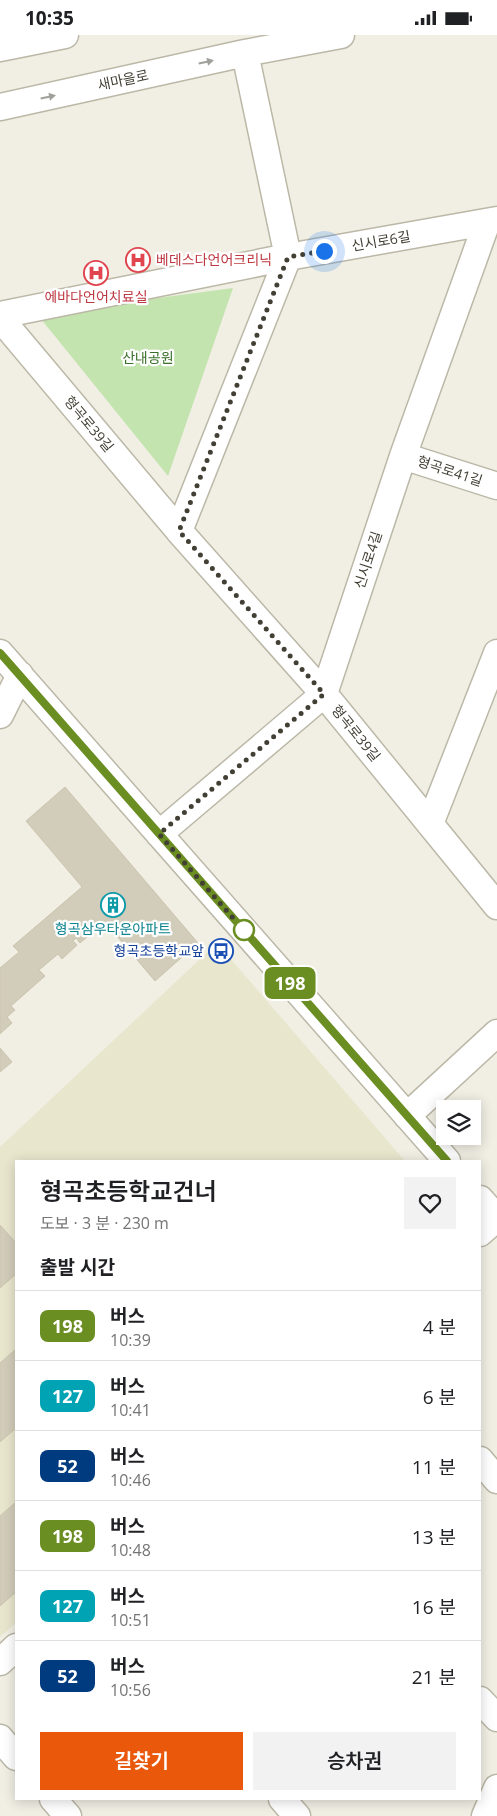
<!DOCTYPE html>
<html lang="ko">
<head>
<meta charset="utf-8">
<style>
  :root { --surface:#fff; --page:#f2f2f2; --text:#202124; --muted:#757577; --line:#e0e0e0; --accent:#ea580c }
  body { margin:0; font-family:"Open Sans","Noto Sans KR",sans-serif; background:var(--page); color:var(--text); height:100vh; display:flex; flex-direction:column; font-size:19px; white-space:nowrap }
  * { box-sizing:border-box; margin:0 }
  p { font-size:16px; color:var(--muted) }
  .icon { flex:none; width:28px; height:28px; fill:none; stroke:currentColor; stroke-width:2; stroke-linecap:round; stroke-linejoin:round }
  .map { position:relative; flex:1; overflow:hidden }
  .drawer { position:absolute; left:15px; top:1125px; width:466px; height:640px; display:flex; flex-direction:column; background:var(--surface); border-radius:0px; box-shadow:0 2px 12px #0003 }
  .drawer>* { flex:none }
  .badge { padding:0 10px; border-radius:8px; font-size:18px; line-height:32px }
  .buttons { position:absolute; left:436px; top:1065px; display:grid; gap:10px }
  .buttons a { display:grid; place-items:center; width:45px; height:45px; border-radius:0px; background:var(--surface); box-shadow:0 2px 12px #0003; font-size:25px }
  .you { position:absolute; width:25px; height:25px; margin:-12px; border:4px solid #fff; border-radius:50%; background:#1a73e8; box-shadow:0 0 0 8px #1a73e833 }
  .map>.badge { position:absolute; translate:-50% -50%; box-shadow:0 0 0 2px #fff }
  h2 { padding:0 25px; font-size:19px; line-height:45px }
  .round { display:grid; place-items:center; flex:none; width:52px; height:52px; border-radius:0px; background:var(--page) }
  .overview { display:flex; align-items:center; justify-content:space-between; height:85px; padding:0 25px }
  h1 { font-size:24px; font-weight:600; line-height:38px }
  .cta { display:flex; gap:10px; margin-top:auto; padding:10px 25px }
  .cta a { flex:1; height:58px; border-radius:0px; background:var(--accent); color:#fff; font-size:20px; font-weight:600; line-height:58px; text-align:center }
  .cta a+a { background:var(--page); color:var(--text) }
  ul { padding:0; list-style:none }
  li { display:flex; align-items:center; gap:15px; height:70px; padding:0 25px; border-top:1px solid var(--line) }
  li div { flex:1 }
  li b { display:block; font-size:19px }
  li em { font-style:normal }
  li .badge { min-width:55px; font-weight:700; text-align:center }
  .status { display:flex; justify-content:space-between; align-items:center; height:35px; padding:0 25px; background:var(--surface); direction:ltr }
  .status svg { height:14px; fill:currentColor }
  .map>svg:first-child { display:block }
  .education { fill:#e9e6ce }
  .green { fill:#c3e4ae }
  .building { fill:#d2ccba; stroke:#ccc5ae }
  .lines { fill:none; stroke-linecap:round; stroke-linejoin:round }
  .minor-casing { stroke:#bcb8a7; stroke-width:29 }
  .minor { stroke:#fff; stroke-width:26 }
  .oneway { fill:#a09f9a }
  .line-casing { stroke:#fff; stroke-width:11 }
  .line { stroke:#6b8e23; stroke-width:8 }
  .walk { stroke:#423f34; stroke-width:5; stroke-dasharray:0 9 }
  .stop-dot { fill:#fff; stroke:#6b8e23; stroke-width:2.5 }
  .labels { text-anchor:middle; stroke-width:4.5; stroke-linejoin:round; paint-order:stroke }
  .street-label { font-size:14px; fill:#423f34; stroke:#fff }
  .health-label { font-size:14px; fill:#be3a42; stroke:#fff; text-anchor:start }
  .park-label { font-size:14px; fill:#3b702b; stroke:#fff }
  .culture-label { font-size:14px; fill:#0d838f; stroke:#fff }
  .transit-label { font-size:14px; fill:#164399; stroke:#fff; text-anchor:end }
</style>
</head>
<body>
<div class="status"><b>10:35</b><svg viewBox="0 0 49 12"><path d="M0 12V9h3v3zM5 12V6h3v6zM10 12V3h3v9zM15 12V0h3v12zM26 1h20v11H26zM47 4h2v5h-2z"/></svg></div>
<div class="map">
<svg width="497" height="1781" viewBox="0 0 497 1781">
  <rect width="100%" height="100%" fill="#f1efe4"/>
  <!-- education -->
  <path class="education" d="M217 908 405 1126H16V1588L0 1602V1112Z"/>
  <!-- green -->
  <path class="green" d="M233 253 168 441 37 279Z"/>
  <!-- building -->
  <path class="building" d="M65 752 198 908 155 946 105 887 80 908 76 903 73 906 77 910 62 924 58 919 39 935 45 941 11 971 15 975 7 982 12 988 0 999V933L19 917 13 911 82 852 26 786Z
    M0 1013 12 1027 0 1037Z
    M0 1190 16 1208V1239L0 1253Z
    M16 1314V1393L0 1407V1328Z
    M16 1467V1557L0 1571V1481Z"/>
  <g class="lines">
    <defs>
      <path id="minor" d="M0 13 65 0
        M0 72 245 18 341 0
        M0 280 288 222 497 185
        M0 283 179 496 324 659 497 871
        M403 421 497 451
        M179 496 288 222 245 18
        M0 618 447 1126
        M0 680 20 640
        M430 789 497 618
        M159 799 324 659 403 421 487 187
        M407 1081 497 998
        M480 1164 497 1183 480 1198
        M480 1425 497 1445
        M0 1627 16 1612
        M480 1665 497 1683
        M0 1703 16 1722
        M53 1764 68 1781
        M282 1764 297 1781
        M485 1781 497 1753"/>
    </defs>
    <!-- minor casing -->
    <use href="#minor" class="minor-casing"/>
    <!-- minor -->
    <use href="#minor" class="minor"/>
  </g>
  <!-- one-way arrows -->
  <defs><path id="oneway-solid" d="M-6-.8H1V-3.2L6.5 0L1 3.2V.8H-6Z" transform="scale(1.25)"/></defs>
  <g class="oneway">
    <use href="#oneway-solid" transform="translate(206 27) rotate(-12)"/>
    <use href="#oneway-solid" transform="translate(48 62) rotate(-12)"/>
  </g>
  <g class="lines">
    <defs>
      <path id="line" d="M0 618 447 1126"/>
    </defs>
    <!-- line casing -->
    <use href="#line" class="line-casing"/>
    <!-- line -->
    <use href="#line" class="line"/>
    <!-- walk -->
    <path class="walk" d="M244 895 250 902 159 799 324 659 179 496 288 222 324 216"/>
  </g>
  <!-- icons -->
  <defs>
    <symbol id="hospital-ring" viewBox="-11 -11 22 22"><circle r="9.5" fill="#fff" stroke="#e0444e" stroke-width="1.5"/><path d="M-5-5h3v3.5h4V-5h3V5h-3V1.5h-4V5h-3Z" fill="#e0444e"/></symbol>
    <symbol id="building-ring" viewBox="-11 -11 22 22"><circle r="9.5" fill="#fff" stroke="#0f9aa8" stroke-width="1.5"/><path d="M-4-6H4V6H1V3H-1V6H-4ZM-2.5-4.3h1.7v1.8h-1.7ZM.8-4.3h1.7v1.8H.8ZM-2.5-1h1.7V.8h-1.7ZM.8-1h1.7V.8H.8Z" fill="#0f9aa8"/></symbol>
    <symbol id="bus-ring" viewBox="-11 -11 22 22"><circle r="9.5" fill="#fff" stroke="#1a4fb4" stroke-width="1.5"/><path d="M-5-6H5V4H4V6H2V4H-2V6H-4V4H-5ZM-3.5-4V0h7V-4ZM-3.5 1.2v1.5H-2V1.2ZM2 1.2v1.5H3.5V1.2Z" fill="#1a4fb4"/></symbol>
  </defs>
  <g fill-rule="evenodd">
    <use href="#hospital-ring" x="124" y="211" width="28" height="28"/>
    <use href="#hospital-ring" x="82" y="224" width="28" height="28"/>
    <use href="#building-ring" x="99" y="856" width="28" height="28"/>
    <use href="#bus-ring" x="207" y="902" width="28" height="28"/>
  </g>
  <!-- markers -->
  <circle class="stop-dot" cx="244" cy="895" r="10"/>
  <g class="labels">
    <!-- street labels -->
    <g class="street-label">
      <text transform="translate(123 45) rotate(-12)" y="5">새마을로</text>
      <text transform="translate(381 206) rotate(-10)" y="5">신시로6길</text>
      <text transform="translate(89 389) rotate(50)" y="5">형곡로39길</text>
      <text transform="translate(450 436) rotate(18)" y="5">형곡로41길</text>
      <text transform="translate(368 525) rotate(-72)" y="5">신시로4길</text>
      <text transform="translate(356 698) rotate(51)" y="5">형곡로39길</text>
    </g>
    <!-- health labels -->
    <g class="health-label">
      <text x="156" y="230">베데스다언어크리닉</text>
      <text x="96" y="267" text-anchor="middle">에바다언어치료실</text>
    </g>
    <!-- park labels -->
    <g class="park-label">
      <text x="148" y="328">산내공원</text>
    </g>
    <!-- culture labels -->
    <g class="culture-label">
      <text x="113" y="899">형곡삼우타운아파트</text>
    </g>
    <!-- transit labels -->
    <g class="transit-label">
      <text x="204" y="921">형곡초등학교앞</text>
    </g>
  </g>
</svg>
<div class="buttons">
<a><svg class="icon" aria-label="layers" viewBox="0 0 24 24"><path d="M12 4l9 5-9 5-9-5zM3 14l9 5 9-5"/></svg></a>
</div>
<div class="you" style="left:324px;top:216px"></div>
<b class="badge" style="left:290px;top:948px;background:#6b8e23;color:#fff">198</b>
<section class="drawer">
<div class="overview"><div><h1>형곡초등학교건너</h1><p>도보 · 3 분 · 230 m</p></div><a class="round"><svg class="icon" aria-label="heart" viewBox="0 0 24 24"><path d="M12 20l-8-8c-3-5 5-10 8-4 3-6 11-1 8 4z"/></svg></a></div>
<h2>출발 시간</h2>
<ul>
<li><span class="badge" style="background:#6b8e23;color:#fff">198</span><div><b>버스</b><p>10:39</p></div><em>4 분</em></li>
<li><span class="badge" style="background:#00a3b4;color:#fff">127</span><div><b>버스</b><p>10:41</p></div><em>6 분</em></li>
<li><span class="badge" style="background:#003b80;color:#fff">52</span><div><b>버스</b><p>10:46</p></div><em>11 분</em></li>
<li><span class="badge" style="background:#6b8e23;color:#fff">198</span><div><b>버스</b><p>10:48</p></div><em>13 분</em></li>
<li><span class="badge" style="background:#00a3b4;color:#fff">127</span><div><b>버스</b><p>10:51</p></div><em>16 분</em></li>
<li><span class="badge" style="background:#003b80;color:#fff">52</span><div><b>버스</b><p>10:56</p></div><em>21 분</em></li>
</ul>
<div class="cta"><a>길찾기</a><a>승차권</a></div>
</section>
</div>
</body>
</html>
